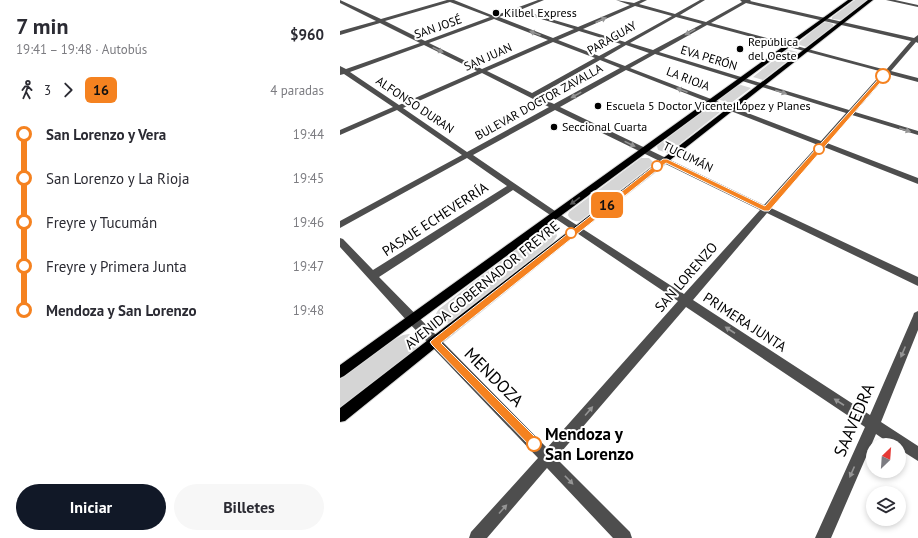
<!DOCTYPE html>
<html lang="es">
<head>
<meta charset="utf-8">
<style>
  :root { --surface:#fff; --page:#f7f7f7; --text:#2b2b33; --muted:#7c7c81; --accent:#111827 }
  body { margin:0; font-family:"PT Sans",sans-serif; background:var(--page); color:var(--text); height:100vh; display:flex; flex-direction:column; font-size:15px; white-space:nowrap }
  * { box-sizing:border-box; margin:0 }
  p { font-size:13px; color:var(--muted) }
  .icon { flex:none; width:22px; height:22px; fill:none; stroke:currentColor; stroke-width:2; stroke-linecap:round; stroke-linejoin:round }
  .map { position:relative; flex:1; overflow:hidden }
  .details { display:flex; flex-direction:column; background:var(--surface); width:340px }
  .details>* { flex:none }
  .badge { padding:0 8px; border-radius:6px; font-size:14px; line-height:26px }
  .needle { width:26px; rotate:25deg }
  .buttons { position:absolute; left:526px; top:438px; display:grid; gap:8px }
  .buttons a { display:grid; place-items:center; width:40px; height:40px; border-radius:50%; background:var(--surface); box-shadow:0 2px 6px #0003; font-size:20px }
  .map>.badge { position:absolute; translate:-50% -50%; box-shadow:0 0 0 2px #fff }
  .legs { display:flex; align-items:center; gap:6px; height:44px; padding:0 16px; font-size:13px }
  .legs p { margin-inline-start:auto }
  .overview { display:flex; align-items:center; justify-content:space-between; height:68px; padding:0 16px }
  h1 { font-size:22px; font-weight:700; line-height:30px }
  .primary-button { display:flex; gap:8px; margin-top:auto; padding:8px 16px }
  .primary-button a { flex:1; height:46px; border-radius:24px; background:var(--accent); color:#fff; font-size:16px; font-weight:700; line-height:46px; text-align:center }
  .primary-button a+a { background:var(--page); color:var(--text) }
  ul { padding:0 16px; list-style:none }
  li { display:flex; align-items:center; gap:14px; height:44px; font-size:15px }
  li i { display:grid; place-items:center; width:6px; height:100%; margin:0 5px; background:currentColor }
  li i::after { content:''; width:10px; height:10px; margin:-5px; border:3px solid; border-radius:50%; background:var(--surface) }
  li p { margin-inline-start:auto }
  li:first-child i { background:linear-gradient(#0000 50%,currentColor 0) }
  li:last-child i { background:linear-gradient(currentColor 50%,#0000 0) }
  main { display:flex; flex:1; min-height:0 }
  .map>svg:first-child { display:block }
  .green { fill:#d5d5d5 }
  .lines { fill:none; stroke-linecap:round; stroke-linejoin:round }
  .major-casing { stroke:#dbdbdb; stroke-width:2 }
  .minor { fill:#4e4e4e; fill-rule:evenodd }
  .major { fill:#000; fill-rule:evenodd }
  .oneway { fill:#959595 }
  .oneway2 { fill:#595959 }
  .line-1 { fill:#f58220; stroke:#fff }
  .poi-dot { fill:#000; stroke:#fff; stroke-width:1.5 }
  .stop-1-dot { fill:#fff; stroke:#f58220; stroke-width:2 }
  .labels { text-anchor:middle; stroke-width:4; stroke-linejoin:round; paint-order:stroke }
  .far-poi-label { font-size:12px; fill:#000; stroke:#fff; text-anchor:start }
  .far-street-label { font-size:12px; fill:#000; stroke:#fff }
  .street-label { font-size:14px; fill:#000; stroke:#fff }
  .near-street-label { font-size:17px; fill:#000; stroke:#fff }
  .near-stop-label { font-size:17px; font-weight:bold; fill:#000; stroke:#fff; text-anchor:start }
</style>
</head>
<body>
<main>
<section class="details">
<div class="overview"><div><h1>7 min</h1><p>19:41 – 19:48 · Autobús</p></div><b>$960</b></div>
<div class="legs"><svg class="icon" aria-label="walk" viewBox="0 0 24 24"><circle cx="13" cy="4" r="2"/><path d="M13 8l-2 6 4 7M11 14l-3 7M7 12l3-4h3l4 4"/></svg>3<svg class="icon" aria-label="forward" viewBox="0 0 24 24"><path d="M9 5l7 7-7 7"/></svg><b class="badge" style="background:#f58220;color:#111">16</b><p>4 paradas</p></div>
<ul>
<li><i style="color:#f58220"></i><b>San Lorenzo y Vera</b><p>19:44</p></li>
<li><i style="color:#f58220"></i><span>San Lorenzo y La Rioja</span><p>19:45</p></li>
<li><i style="color:#f58220"></i><span>Freyre y Tucumán</span><p>19:46</p></li>
<li><i style="color:#f58220"></i><span>Freyre y Primera Junta</span><p>19:47</p></li>
<li><i style="color:#f58220"></i><b>Mendoza y San Lorenzo</b><p>19:48</p></li>
</ul>
<div class="primary-button"><a>Iniciar</a><a>Billetes</a></div>
</section>
<div class="map">
<svg width="578" height="538" viewBox="0 0 578 538">
  <rect width="100%" height="100%" fill="#fff"/>
  <!-- green -->
  <path class="green" d="M515 0H527L501 20 492 19V17Z
    M487 22 493 24V26L466 47 457 44 482 23Z
    M450 50 457 52 456 54 423 80 413 77 445 51Z
    M401 85 411 88 391 103 380 100V99L397 86Z
    M373 106 381 110 379 113 328 153 318 150 317 146 367 108Z
    M301 158H309L313 162 311 166 240 221C235 222 230 220 228 215L229 212Z
    M209 229 216 233 217 236 213 242 109 323 99 321C95 316 95 314 99 309L199 232Z
    M69 334 77 340 78 346 73 353 0 408V379L55 339 63 335Z"/>
  <g class="lines">
    <defs>
      <path id="major" d="M508 0H513L4 376 0 378V365Z
        M528 0H533L240 231 5 421 0 422V408Z"/>
    </defs>
    <!-- major casing -->
    <use href="#major" class="major-casing"/>
    <!-- minor -->
    <path class="minor" d="M0 0 41 19 107 0H114L154 16 198 0H204L180 10 238 27 290 5 276 0 294 3 301 0H307L299 4 335 14 360 0H365L340 15 366 22 402 2 400 0H411L410 1 574 38 578 35V43L576 42 551 71 578 78V82L548 74 515 112 578 131V135L512 115 487 143 578 178V184L484 147 431 208 578 277V286L427 213 353 300 530 415 573 316 574 313 578 311V330L541 422 578 446V461L559 449V445H552L536 434 491 538H475L525 427 346 307 216 458 290 532 292 538H273L207 468 147 538H129L131 532 198 458 68 322 0 247V238L3 239 33 270 167 186 127 158 0 228V221L122 155 57 110 0 135V130L53 107 4 74 0 75V66L6 69 80 43 40 23 0 35V31L36 21 0 3ZM110 2 150 17 85 41 45 21ZM406 3 571 41 546 70 371 23ZM295 6 332 16 285 42 243 29ZM175 11 234 29 213 38 159 17ZM336 17 362 24 313 50 290 43ZM154 19 208 40 142 69 89 43ZM367 25 543 72 509 110 319 52ZM239 31 281 44 259 56 218 40ZM213 42 255 58 192 93 147 71ZM84 45 137 71 59 105 10 72ZM286 45 309 53 285 66 264 58ZM315 54 506 113 481 141 290 68ZM260 60 280 68 214 104 197 96ZM286 70 478 145 424 205 220 107ZM142 73 209 107 127 152 63 108ZM215 110 420 210 344 294 218 213 133 155ZM173 190 338 301 207 448 39 277Z
      M546 0H555L578 5V7Z"/>
    <!-- major -->
    <use href="#major" class="major"/>
  </g>
  <!-- one-way arrows -->
  <defs><path id="oneway-solid" d="M-6-.8H1V-3.2L6.5 0L1 3.2V.8H-6Z"/></defs>
  <g class="oneway">
    <use href="#oneway-solid" transform="translate(261 20) rotate(-24)"/>
    <use href="#oneway-solid" transform="translate(350 32) rotate(151)"/>
    <use href="#oneway-solid" transform="translate(195 33) rotate(-159)"/>
    <use href="#oneway-solid" transform="translate(98 50) rotate(26)"/>
    <use href="#oneway-solid" transform="translate(342 90) rotate(-159)"/>
    <use href="#oneway-solid" transform="translate(441 92) rotate(17)"/>
    <use href="#oneway-solid" transform="translate(236 95) rotate(151)"/>
    <use href="#oneway-solid" transform="translate(565 130) rotate(17)"/>
    <use href="#oneway-solid" transform="translate(290 144) rotate(26)"/>
    <use href="#oneway-solid" transform="translate(390 330) rotate(-147)"/>
    <use href="#oneway-solid" transform="translate(563 352) rotate(113)"/>
    <use href="#oneway-solid" transform="translate(499 402) rotate(-147)"/>
    <use href="#oneway-solid" transform="translate(249 411) rotate(-49)"/>
    <use href="#oneway-solid" transform="translate(512 472) rotate(114)"/>
    <use href="#oneway-solid" transform="translate(229 480) rotate(46)"/>
    <use href="#oneway-solid" transform="translate(163 509) rotate(-48)"/>
  </g>
  <use class="oneway2" href="#oneway-solid" transform="translate(235 201) rotate(144)"/>
  <!-- line-1 -->
  <path class="line-1" d="M542 75 546 76 429 211H424L326 163 101 343 198 440 200 444 198 447 194 449 191 447 92 345 90 342 92 340 323 159H327L425 206Z"/>
  <!-- markers -->
  <g class="poi-dot">
    <circle cx="156" cy="13" r="4"/>
    <circle cx="400" cy="49" r="4"/>
    <circle cx="258" cy="106" r="4"/>
    <circle cx="214" cy="127" r="4"/>
  </g>
  <g class="stop-1-dot">
    <circle cx="543" cy="76" r="7"/>
    <circle cx="479" cy="149" r="5"/>
    <circle cx="317" cy="166" r="5"/>
    <circle cx="231" cy="233" r="5"/>
    <circle cx="194" cy="444" r="7"/>
  </g>
  <g class="labels">
    <!-- far-poi labels -->
    <g class="far-poi-label">
      <text x="164" y="17">Kilbel Express</text>
      <text x="408" y="46">República<tspan x="408" dy="14">del Oeste</tspan></text>
      <text x="266" y="110">Escuela 5 Doctor Vicente López y Planes</text>
      <text x="222" y="131">Seccional Cuarta</text>
    </g>
    <!-- far-street labels -->
    <g class="far-street-label">
      <text transform="translate(98 27) rotate(-19)" y="4">SAN JOSÉ</text>
      <text transform="translate(272 38) rotate(-30)" y="4">PARAGUAY</text>
      <text transform="translate(148 57) rotate(-24)" y="4">SAN JUAN</text>
      <text transform="translate(369 58) rotate(17)" y="4">EVA PERÓN</text>
      <text transform="translate(348 79) rotate(21)" y="4">LA RIOJA</text>
      <text transform="translate(199 102) rotate(-29)" y="4">BULEVAR DOCTOR ZAVALLA</text>
      <text transform="translate(75 105) rotate(34)" y="4">ALFONSO DURAN</text>
      <text transform="translate(348 157) rotate(26)" y="4">TUCUMÁN</text>
    </g>
    <!-- street labels -->
    <g class="street-label">
      <text transform="translate(95 219) rotate(-33)" y="5">PASAJE ECHEVERRÍA</text>
      <text transform="translate(346 277) rotate(-49)" y="5">SAN LORENZO</text>
      <text transform="translate(142 285) rotate(-39)" y="5">AVENIDA GOBERNADOR FREYRE</text>
      <text transform="translate(405 322) rotate(33)" y="5">PRIMERA JUNTA</text>
    </g>
    <!-- near-street labels -->
    <g class="near-street-label">
      <text transform="translate(154 377) rotate(45)" y="6">MENDOZA</text>
      <text transform="translate(514 420) rotate(-67)" y="6">SAAVEDRA</text>
    </g>
    <!-- near-stop labels -->
    <g class="near-stop-label">
      <text x="205" y="440">Mendoza y<tspan x="205" dy="20">San Lorenzo</tspan></text>
    </g>
  </g>
</svg>
<div class="buttons">
<a><svg class="needle" viewBox="-14 -14 28 28"><path d="M0-13l5 13h-10z" fill="#e53935"/><path d="M0 13l5-13h-10z" fill="#7c7c81"/></svg></a>
<a><svg class="icon" aria-label="layers" viewBox="0 0 24 24"><path d="M12 4l9 5-9 5-9-5zM3 14l9 5 9-5"/></svg></a>
</div>
<b class="badge" style="left:267px;top:205px;background:#f58220;color:#111">16</b>
</div>
</main>
</body>
</html>
